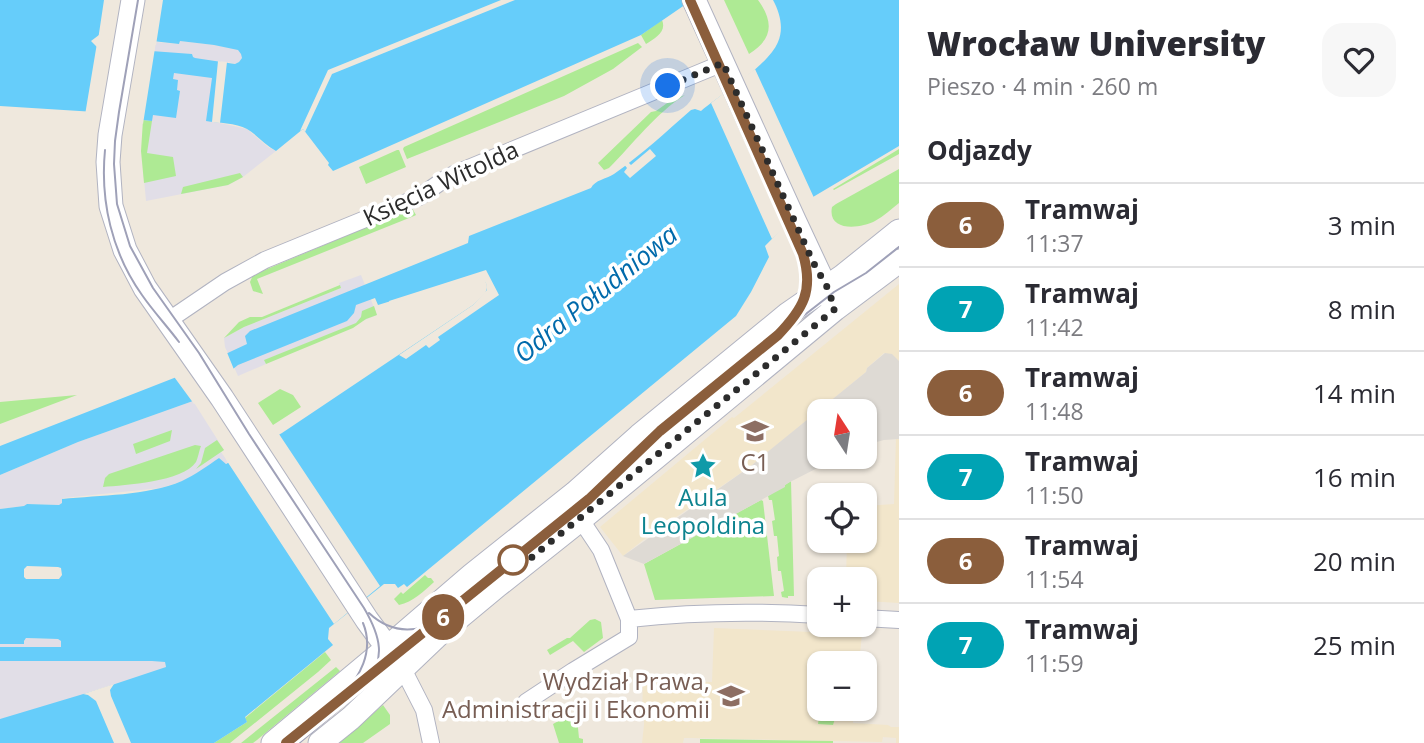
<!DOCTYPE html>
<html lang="pl">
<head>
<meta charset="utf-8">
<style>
  :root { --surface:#fff; --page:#f7f7f7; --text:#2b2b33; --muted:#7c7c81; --line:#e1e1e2 }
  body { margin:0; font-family:"Open Sans",sans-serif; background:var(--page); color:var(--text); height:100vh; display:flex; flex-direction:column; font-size:26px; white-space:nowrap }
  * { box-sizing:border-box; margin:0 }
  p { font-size:23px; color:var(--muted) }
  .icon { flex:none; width:38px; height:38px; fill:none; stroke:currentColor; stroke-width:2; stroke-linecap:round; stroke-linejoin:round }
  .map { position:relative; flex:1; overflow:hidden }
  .panel { display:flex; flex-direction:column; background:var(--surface); width:525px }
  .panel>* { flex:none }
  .badge { padding:0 14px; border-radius:23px; font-size:24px; line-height:46px }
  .needle { width:46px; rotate:348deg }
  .tools { position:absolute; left:807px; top:399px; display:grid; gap:14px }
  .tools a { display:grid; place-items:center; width:70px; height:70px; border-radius:14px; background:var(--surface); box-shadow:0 2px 5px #0004; font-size:35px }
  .you { position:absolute; width:35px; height:35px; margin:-18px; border:5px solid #fff; border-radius:50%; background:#1a73e8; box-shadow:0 0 0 10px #1a73e833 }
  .map>.badge { position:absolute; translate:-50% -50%; box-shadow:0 0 0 4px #fff }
  h2 { padding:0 28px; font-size:26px; line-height:63px }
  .round { display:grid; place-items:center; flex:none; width:74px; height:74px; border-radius:21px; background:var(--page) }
  .summary { display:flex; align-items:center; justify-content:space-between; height:119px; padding:0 28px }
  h1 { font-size:33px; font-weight:800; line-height:52px }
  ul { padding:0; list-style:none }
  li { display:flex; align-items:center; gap:21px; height:84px; padding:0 28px; border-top:2px solid var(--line) }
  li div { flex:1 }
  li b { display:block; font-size:26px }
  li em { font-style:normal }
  li .badge { min-width:77px; font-weight:700; text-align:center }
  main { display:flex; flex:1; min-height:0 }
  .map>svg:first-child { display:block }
  .industrial { fill:#e1dee7 }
  .education { fill:#f2e6cb }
  .green { fill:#aeea94 }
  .plaza { fill:#dedad4 }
  .water { fill:#66cdfa; fill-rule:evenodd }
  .pier { fill:#efe8dd }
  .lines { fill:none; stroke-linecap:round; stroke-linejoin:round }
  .street-casing { stroke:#b1b3c1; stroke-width:18 }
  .secondary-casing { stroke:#b1b3c1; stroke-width:25 }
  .street { stroke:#fff; stroke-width:16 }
  .secondary { stroke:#fff; stroke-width:23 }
  .tram { stroke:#9fa1b8; stroke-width:2 }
  .line-casing { stroke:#fff; stroke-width:16 }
  .line { stroke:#8b5e3c; stroke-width:10 }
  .walk { stroke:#2c2c2c; stroke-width:7; stroke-dasharray:0 12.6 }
  .stop-dot { fill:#fff; stroke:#8b5e3c; stroke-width:3.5 }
  .labels { text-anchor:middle; stroke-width:7; stroke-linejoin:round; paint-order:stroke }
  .street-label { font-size:24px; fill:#2c2c2c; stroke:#fff }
  .education-label { font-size:24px; fill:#785e54; stroke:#fff }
  .culture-label { font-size:24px; fill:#0d838f; stroke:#fff }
  .water-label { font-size:26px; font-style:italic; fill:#006aab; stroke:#fff }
</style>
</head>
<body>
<main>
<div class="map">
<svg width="899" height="743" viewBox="0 0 899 743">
  <rect width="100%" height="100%" fill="#efe8dd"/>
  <!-- industrial -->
  <path class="industrial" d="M180 41 214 45 237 49 241 52 242 58 239 62 235 64 228 62 220 123 247 129 268 147 276 151 243 177 228 185 146 201 143 168 151 121 143 120 156 42 179 44Z
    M361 275 377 315 265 360 266 364 238 376 225 347 224 338 244 327 341 288 339 283Z
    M193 401 224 450 221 452 228 462 225 464 219 458 199 472 183 481 161 488 63 498 62 503 59 505 27 504 25 506 0 509V475L78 442Z
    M26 638 58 639 61 641V648L165 662 166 667 0 743V644H23Z"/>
  <!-- education -->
  <path class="education" d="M899 284V361L891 355 884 353 867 368 866 372 751 466 647 537 623 556 600 527 732 417 734 418Z
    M896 438H899V603L865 601 864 579H846L847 541H864L865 506 894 504Z
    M714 628 862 634 859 663H819V709H854L853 723 888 725 891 727H899V743H896V738L883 737 882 742 692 738H684L683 743H642L644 725V717H642L643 680 712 682Z"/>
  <!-- green -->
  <path class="green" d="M724 0H758C774 22 773 39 749 54Z
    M662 20C667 32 655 38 646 44L641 35Z
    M638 43 642 47 613 69 564 96 407 159 403 149 404 147Z
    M685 95C656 113 633 144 609 168L604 170 598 163 651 112 656 111 670 101Z
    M143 120 152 121 147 153 173 157 176 176 144 183 141 151Z
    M899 149V154L834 190 833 189Z
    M397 150H399L406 167 366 184 359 167Z
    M899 169V203C891 209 884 216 875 221 860 229 827 232 832 207L836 204Z
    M240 173 243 177 228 185 181 194 183 187Z
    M412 208 416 215 414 216 257 279 263 294 253 291 250 282 253 275Z
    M340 285 341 288 244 327 224 338 239 322 250 317H262Z
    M374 306 377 315 366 319 353 328 266 364 264 360 356 323 361 317 362 311Z
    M280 389 293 395 301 407 273 425 258 403Z
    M77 395 0 424V402Z
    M172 430 170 441 136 454 133 444Z
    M217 440 224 450 196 469 201 463 205 448Z
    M195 445 201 446C199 451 198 458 196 462 183 482 125 485 103 487L105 478 109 474Z
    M791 481 794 596H788V598L782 597 781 592 784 591 781 571H778L777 557 779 556 777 536H774L772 521 775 520 772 500H769L768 496Z
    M761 500 763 501 774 596 655 600 644 564Z
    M425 575 428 578H431L434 582C424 591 413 602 399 605L394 599 401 592 403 594Z
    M595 619 601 622 603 638 584 652 573 641 550 655 547 650 567 638H570L590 620Z
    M325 652 331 660 318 672 230 743H214L247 722 245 718Z
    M336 667 340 671 257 740 253 743H241Z
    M383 705 390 715V724L363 743H339Z
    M820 709H838L833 725 818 724Z
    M564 718H577L579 738 583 739V743H559L553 724Z
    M700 739 833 741V743H700Z"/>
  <!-- plaza -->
  <path class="plaza" d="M885 353 892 354 899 361V439L884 440 865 445 864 411H819V457H839L790 482 785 485V487L644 564 623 556 751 466 765 454 866 372 867 368Z"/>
  <!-- water -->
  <path class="water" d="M0 0H692L641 35 333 171 328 165 329 163 303 129 276 151C265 145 257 135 247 129 236 123 218 123 206 121L212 78 174 73 173 79 178 80 177 90 180 91 176 118 153 115 152 121 143 120V115L0 106ZM99 35 179 44 180 41 214 45 238 50 241 54 242 58 239 62 235 64 195 58 193 57 192 54 97 47 91 41Z
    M773 0H899V146L813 197 765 246 769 257 751 292 736 316 407 587 404 584 398 588 395 584H384L329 628 328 639 333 645 245 717 247 722 214 743H0V719L100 689 166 667 165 662 152 661H0V647H61V641L58 639 26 638 24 641V644H0V509L24 506 27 504 59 505 62 503V499C101 495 146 496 182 481 195 475 207 466 219 458L226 464 282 433 473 305C485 293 493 290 481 275L469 277 378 305 375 298 356 305 354 313 347 321 238 365 193 401 78 442 0 475V446L174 378 247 344 245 336 250 331 468 243 469 236 591 188C595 180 606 179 614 174 641 155 666 132 691 110L695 109 701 111C721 94 768 66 778 42 784 28 780 13 773 0ZM27 566 58 567 61 568 62 575 59 579H26L24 577V569Z"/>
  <!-- pier -->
  <path class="pier" d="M104 0H163L156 45 100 39 98 40Z
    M501 0H515L332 74 305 132 303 129 300 131 328 70Z
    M97 43 155 48 143 124 140 122V118L85 115Z
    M218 61 227 62 220 123 212 122Z
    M755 69 815 200 772 239 711 103Z
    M650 149 656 156 630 178 624 172 627 168 623 163 626 160 631 165Z
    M486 270 499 295 438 337 440 340 429 348 426 345 406 359 399 355 473 305 487 290 486 283 482 278 478 277 390 304 389 301Z
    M226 350 235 372 194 404 172 374Z
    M277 431 380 586 334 624 225 458 226 459Z
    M114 684 110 690 111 696 131 743H114L96 701 88 695 83 694Z"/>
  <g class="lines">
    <defs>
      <path id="street" d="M169 320 225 282 265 260 419 197 445 179 454 174 723 63
        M864 618 899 620
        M629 619C692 612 756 611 819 615
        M403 669 424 710 431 743
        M526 702 573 671 629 637V619L601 550 567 499"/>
      <path id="secondary" d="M133 0 110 135 108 162 111 206 125 250 145 288 222 398 367 620 403 669
        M694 0 794 220 831 299
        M273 743 387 648 472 575 575 493 639 436 788 314 843 276 899 231
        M320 743 351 718 438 635 497 586 580 520 835 309 899 261"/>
    </defs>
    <!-- street casing -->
    <use href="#street" class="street-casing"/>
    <!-- secondary casing -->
    <use href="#secondary" class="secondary-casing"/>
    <!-- street -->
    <use href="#street" class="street"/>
    <!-- secondary -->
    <use href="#secondary" class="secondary"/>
    <!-- tram -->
    <path class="tram" d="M138 0 119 112 115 141 114 164 117 204 130 246 153 288 199 353 249 434 364 608C381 637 386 658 366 687L299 743
      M105 150C100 201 112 253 142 295 153 311 167 326 179 342
      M369 613C386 629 406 633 427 626
      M374 671 589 499 660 431 738 367 834 292 866 273 899 247
      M341 699C359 677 375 652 363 623"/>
  </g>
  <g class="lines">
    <defs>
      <path id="line" d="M286 743 589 499 660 431 778 335C803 309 814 291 803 254L690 0"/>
    </defs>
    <!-- line casing -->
    <use href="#line" class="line-casing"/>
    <!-- line -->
    <use href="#line" class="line"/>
    <!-- walk -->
    <path class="walk" d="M513 560 520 567 835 309 827 287 813 262 723 63 668 86"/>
  </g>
  <!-- icons -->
  <defs>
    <symbol id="university-bare" viewBox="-9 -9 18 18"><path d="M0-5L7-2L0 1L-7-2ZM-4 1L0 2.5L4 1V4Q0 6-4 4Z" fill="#8d6e63" stroke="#fff" stroke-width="2.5" paint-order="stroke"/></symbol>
    <symbol id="sight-bare" viewBox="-9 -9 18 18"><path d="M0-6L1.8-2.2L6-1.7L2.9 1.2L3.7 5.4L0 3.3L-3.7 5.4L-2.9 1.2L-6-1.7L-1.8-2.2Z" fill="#0f9aa8" stroke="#fff" stroke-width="2.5" paint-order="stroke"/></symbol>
  </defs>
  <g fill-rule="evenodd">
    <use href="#university-bare" x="736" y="412" width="38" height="38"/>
    <use href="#sight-bare" x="684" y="447" width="38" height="38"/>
    <use href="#university-bare" x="712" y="677" width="38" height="38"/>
  </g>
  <!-- markers -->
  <circle class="stop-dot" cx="513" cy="560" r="14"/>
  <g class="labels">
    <!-- street labels -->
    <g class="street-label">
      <text transform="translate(441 184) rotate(-25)" y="8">Księcia Witolda</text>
    </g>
    <!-- education labels -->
    <g class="education-label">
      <text x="755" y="471">C1</text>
      <text x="710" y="690" text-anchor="end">Wydział Prawa,<tspan x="710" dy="28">Administracji i Ekonomii</tspan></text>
    </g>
    <!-- culture labels -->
    <g class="culture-label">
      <text x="703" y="506">Aula<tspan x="703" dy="28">Leopoldina</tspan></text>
    </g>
    <!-- water labels -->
    <g class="water-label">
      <text transform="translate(596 294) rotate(-39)" y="9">Odra Południowa</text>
    </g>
  </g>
</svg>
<div class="tools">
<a><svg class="needle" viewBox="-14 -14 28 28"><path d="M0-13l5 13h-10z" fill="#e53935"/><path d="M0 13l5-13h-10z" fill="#7c7c81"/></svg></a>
<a><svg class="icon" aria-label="locate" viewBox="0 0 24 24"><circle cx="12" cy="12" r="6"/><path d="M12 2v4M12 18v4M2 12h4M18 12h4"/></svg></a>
<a>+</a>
<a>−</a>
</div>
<div class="you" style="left:668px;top:86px"></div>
<b class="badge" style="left:443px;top:617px;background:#8b5e3c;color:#fff">6</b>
</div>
<section class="panel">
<div class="summary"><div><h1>Wrocław University</h1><p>Pieszo · 4 min · 260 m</p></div><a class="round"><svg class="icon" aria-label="heart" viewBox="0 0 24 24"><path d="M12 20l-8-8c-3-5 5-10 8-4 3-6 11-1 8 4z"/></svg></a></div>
<h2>Odjazdy</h2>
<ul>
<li><span class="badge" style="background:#8b5e3c;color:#fff">6</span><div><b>Tramwaj</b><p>11:37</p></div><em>3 min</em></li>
<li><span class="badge" style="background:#00a3b4;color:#fff">7</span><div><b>Tramwaj</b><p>11:42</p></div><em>8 min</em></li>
<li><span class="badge" style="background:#8b5e3c;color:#fff">6</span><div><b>Tramwaj</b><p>11:48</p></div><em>14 min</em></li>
<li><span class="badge" style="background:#00a3b4;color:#fff">7</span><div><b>Tramwaj</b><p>11:50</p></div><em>16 min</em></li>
<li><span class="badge" style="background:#8b5e3c;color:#fff">6</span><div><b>Tramwaj</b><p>11:54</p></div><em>20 min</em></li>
<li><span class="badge" style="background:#00a3b4;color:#fff">7</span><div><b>Tramwaj</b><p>11:59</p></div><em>25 min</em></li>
</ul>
</section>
</main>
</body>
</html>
